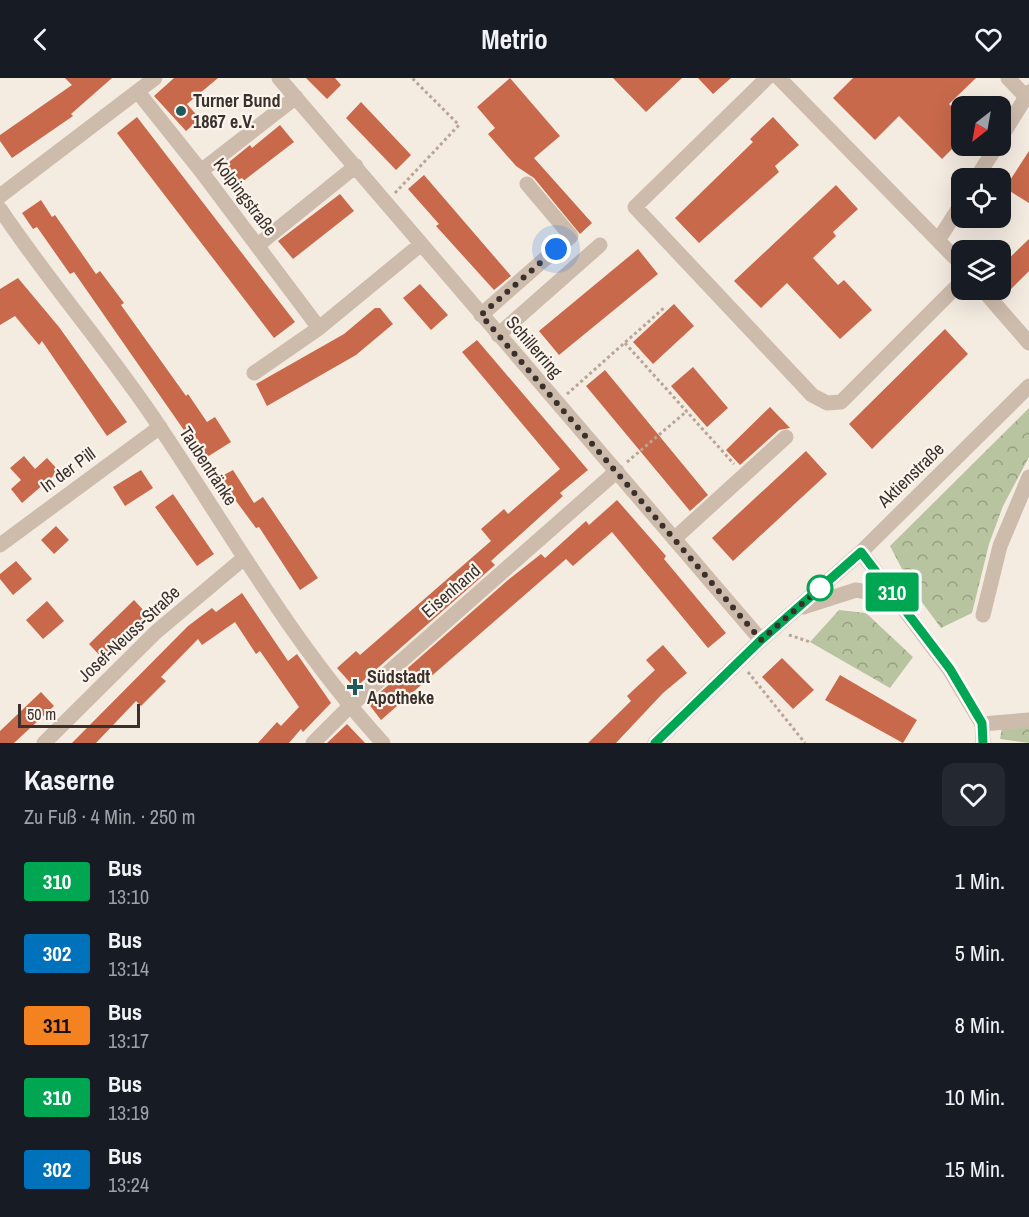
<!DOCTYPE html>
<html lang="de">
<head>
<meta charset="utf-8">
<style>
  :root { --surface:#171b24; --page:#242831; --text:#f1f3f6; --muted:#9ea1a6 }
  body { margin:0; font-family:"Archivo Narrow",sans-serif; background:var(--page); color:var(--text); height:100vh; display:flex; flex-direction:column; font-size:22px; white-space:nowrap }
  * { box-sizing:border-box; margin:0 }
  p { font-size:20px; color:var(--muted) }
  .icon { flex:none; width:33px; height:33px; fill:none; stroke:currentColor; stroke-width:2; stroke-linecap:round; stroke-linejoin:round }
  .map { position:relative; height:665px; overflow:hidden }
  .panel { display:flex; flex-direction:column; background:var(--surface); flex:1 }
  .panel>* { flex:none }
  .badge { padding:0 12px; border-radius:4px; font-size:21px; line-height:39px }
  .needle { width:39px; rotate:211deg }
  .buttons { position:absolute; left:951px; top:18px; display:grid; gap:12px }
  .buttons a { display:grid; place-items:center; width:60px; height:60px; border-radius:12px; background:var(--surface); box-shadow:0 6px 24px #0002; font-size:30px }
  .scale { position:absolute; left:18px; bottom:15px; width:122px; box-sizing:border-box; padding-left:6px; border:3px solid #3b302b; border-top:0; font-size:16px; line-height:21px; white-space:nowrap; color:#3b302b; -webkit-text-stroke:4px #fbf5ee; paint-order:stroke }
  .you { position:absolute; width:30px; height:30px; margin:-15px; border:4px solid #fff; border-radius:50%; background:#1a73e8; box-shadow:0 0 0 9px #1a73e833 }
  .map>.badge { position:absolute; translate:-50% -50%; box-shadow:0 0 0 3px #fff }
  .round { display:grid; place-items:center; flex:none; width:63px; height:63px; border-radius:12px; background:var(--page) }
  .headline { display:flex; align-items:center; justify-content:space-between; height:102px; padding:0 24px }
  h1 { font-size:28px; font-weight:700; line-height:45px }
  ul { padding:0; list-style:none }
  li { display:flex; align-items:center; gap:18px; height:72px; padding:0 24px }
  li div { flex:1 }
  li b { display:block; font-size:22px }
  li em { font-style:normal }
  li .badge { min-width:66px; font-weight:700; text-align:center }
  header { display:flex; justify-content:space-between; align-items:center; height:78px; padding:0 24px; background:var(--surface); font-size:27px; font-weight:700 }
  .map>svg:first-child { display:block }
  .park { fill:url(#park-crowns) }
  .building { fill:#c8694b }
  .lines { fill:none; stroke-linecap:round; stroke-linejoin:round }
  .path { stroke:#b9a596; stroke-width:3; stroke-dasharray:3 3; stroke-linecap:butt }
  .minor { stroke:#cdbbac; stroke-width:15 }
  .line-casing { stroke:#fff; stroke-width:14 }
  .line { stroke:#00a651; stroke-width:9 }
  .walk { stroke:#3b302b; stroke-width:6; stroke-dasharray:0 10.8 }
  .poi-dot { fill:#1f5a5e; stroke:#fbf5ee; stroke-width:2 }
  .stop-dot { fill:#fff; stroke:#00a651; stroke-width:3 }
  .labels { text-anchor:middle; stroke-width:4.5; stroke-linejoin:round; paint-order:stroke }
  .poi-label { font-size:18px; font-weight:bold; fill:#3b302b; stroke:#fbf5ee; text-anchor:start }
  .street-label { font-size:18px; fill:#3b302b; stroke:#fbf5ee }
</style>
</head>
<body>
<header><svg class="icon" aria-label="back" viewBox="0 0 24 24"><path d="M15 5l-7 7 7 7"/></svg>Metrio<svg class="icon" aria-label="heart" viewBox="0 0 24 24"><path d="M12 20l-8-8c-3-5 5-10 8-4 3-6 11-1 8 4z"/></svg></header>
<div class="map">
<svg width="1029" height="665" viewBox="0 0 1029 665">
  <defs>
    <pattern id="park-crowns" width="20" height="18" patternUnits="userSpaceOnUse" patternTransform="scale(1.5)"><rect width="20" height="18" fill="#b8c4a0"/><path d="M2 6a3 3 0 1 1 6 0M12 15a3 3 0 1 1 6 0" fill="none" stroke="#97a083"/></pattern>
  </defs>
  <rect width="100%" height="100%" fill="#f4ebe1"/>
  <!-- park -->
  <path class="park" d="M1029 330V379L1003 428 989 466 972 535 941 550 913 512 890 468Z
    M839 532 866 535 913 579 890 610 810 564Z
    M1029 648V665L1000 661 1002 650Z"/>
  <!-- building -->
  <path class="building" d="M65 0H112L71 36 73 38 12 80 0 63V57L72 7Z
    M174 0H218L187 26 200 41 186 53 154 18Z
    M306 0H335L341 7 327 21Z
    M510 0 560 58 534 80 592 145 580 156 534 100 516 88 488 56 495 50 477 29Z
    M613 0H682L646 34Z
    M698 0H731L713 16Z
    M853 0H976L949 26 962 39V61L942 81 899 38 875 62 833 20Z
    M361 24 411 77 396 92 346 40Z
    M137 39 295 244 274 260 117 55Z
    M773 39 799 67 775 88 779 94 699 165 675 140 753 64 750 61Z
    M280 47 294 64 233 111 218 93 250 67 252 70Z
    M1029 73V125L1005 110Z
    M424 97 511 198 494 212 436 148 439 146 408 111Z
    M836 107 858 131 833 154 836 158 813 180 838 207 844 202 872 232 840 261 787 205 761 230 734 203Z
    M340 116 354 133 293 181 278 163Z
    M41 122 52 139 55 137 96 196 100 193 124 225 121 227 186 318 188 316 207 344 215 339 231 364 204 381 74 194 70 196 37 149 33 151 22 135Z
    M1029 161V193L1007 215 1000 208V189Z
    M638 171 658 196 559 277 539 253Z
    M18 200 59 249 127 344 107 358 42 263 39 267 15 238 0 247V211Z
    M420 206 448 237 431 252 403 220Z
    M674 226 694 248 653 286 633 264Z
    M375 230H380L393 246 356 277 267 328 256 306 344 256Z
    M945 251 968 276 872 371 849 346Z
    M477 262 588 392 560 415 563 418 491 483 495 487 355 610 337 590 356 573 360 577 491 463 481 451 504 431 508 436 560 391 462 274Z
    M693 289 728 330 707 349 671 308Z
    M605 292 708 417 690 433 586 308Z
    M770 329 790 350 779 352 740 387 726 372Z
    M806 373 827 396 733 483 712 460Z
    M24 378 35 391 47 380 59 393 22 425 11 411 21 402 10 390Z
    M141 392 153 410 125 428 113 409Z
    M233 392 254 425 263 419 318 500 300 512 259 449 256 450 222 404V398Z
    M173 416 214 476 197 488 155 429Z
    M617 422 666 478 664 481 726 555 708 570 612 454 573 488 566 481 381 642 368 625 508 502 541 476 545 480 586 443 589 447Z
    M56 448 69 462 54 476 41 462Z
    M16 483 32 501 13 517 0 501V496Z
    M242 515 288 583 297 576 331 625 303 654 301 651 289 665H258L277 644 281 648 299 629 260 573 256 576 235 544 202 567 198 561 161 599 166 603 141 628 136 623 96 665H72L188 548 212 530 216 534Z
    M134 522 147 536 102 580 89 566Z
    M47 523 64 543 43 561 26 542Z
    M663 567 687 595 663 615 616 665H588L631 623 627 618 655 592 646 582Z
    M782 580 814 612 793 631 762 599Z
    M840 597 917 642 903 665 825 622Z
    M41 614 54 628 14 665H0V653Z
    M347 646 365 665H327Z"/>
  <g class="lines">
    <!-- path -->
    <path class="path" d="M395 115 459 47 412 0
      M625 265 734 386
      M567 316 665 229
      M627 384 687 333
      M789 557 810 564
      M748 594 805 665"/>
    <!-- minor -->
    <path class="minor" d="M279 0 761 562
      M767 0 635 129 812 317 827 325 841 324 962 203
      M779 0 962 187
      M1008 0 1026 19
      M138 14 201 93 319 250
      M1000 61 1029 14
      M201 93 296 19
      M976 100 997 68
      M0 118 155 0
      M0 131C51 207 111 275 161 351 232 457 296 571 383 665
      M939 161 962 125
      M258 167 356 88
      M983 212 1029 265
      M481 237 571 158 527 106
      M498 257 600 167
      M254 295 319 250 420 167
      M674 461 786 359
      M0 467 160 349
      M861 474 949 591 982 646 983 665
      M803 529 856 512 895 519
      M983 537 1000 468 1029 399
      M982 646 1029 642
      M44 665 156 554 244 480
      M313 665 349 629 617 393
      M655 665 761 562 861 474 1029 308"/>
  </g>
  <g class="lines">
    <defs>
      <path id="line" d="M655 665 761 562 861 474 950 591 982 645 983 665"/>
    </defs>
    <!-- line casing -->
    <use href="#line" class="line-casing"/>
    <!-- line -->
    <use href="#line" class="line"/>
    <!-- walk -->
    <path class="walk" d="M556 171 481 237 761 562 820 510"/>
  </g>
  <!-- markers -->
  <g class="poi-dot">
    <circle cx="181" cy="33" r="6"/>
    <path d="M352 600h6v6h6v6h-6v6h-6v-6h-6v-6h6z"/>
  </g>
  <circle class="stop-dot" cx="820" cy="510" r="12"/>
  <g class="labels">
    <!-- poi labels -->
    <g class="poi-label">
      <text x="193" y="29">Turner Bund<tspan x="193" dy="21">1867 e.V.</tspan></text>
      <text x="367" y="605">Südstadt<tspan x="367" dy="21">Apotheke</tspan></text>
    </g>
    <!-- street labels -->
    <g class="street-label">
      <text transform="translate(245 119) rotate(53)" y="6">Kolpingstraße</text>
      <text transform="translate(534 269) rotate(49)" y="6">Schillerring</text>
      <text transform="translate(208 388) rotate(57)" y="6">Taubentränke</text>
      <text transform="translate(68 392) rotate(-36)" y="6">In der Pill</text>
      <text transform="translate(911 397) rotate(-44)" y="6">Aktienstraße</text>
      <text transform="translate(451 513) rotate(-41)" y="6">Eisenhand</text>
      <text transform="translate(129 556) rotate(-43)" y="6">Josef-Neuss-Straße</text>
    </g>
  </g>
</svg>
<div class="buttons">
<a><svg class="needle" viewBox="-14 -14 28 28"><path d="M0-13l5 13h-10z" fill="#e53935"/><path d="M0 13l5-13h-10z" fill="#9ea1a6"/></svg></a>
<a><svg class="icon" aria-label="locate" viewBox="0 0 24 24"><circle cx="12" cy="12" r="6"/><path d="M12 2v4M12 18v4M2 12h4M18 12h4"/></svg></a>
<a><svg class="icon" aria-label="layers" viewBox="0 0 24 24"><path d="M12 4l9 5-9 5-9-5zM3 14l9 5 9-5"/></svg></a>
</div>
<div class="scale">50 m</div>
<div class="you" style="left:556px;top:171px"></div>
<b class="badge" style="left:892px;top:514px;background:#00a651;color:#fff">310</b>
</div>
<section class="panel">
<div class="headline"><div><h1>Kaserne</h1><p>Zu Fuß · 4 Min. · 250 m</p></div><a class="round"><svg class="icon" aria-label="heart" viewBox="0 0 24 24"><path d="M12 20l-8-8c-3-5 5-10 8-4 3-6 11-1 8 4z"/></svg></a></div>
<ul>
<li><span class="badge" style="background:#00a651;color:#fff">310</span><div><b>Bus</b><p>13:10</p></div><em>1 Min.</em></li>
<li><span class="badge" style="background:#0072bc;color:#fff">302</span><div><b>Bus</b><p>13:14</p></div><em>5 Min.</em></li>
<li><span class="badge" style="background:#f58220;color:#111">311</span><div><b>Bus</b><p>13:17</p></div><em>8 Min.</em></li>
<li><span class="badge" style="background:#00a651;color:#fff">310</span><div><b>Bus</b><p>13:19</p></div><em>10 Min.</em></li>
<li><span class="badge" style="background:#0072bc;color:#fff">302</span><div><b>Bus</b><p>13:24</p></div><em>15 Min.</em></li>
</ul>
</section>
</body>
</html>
